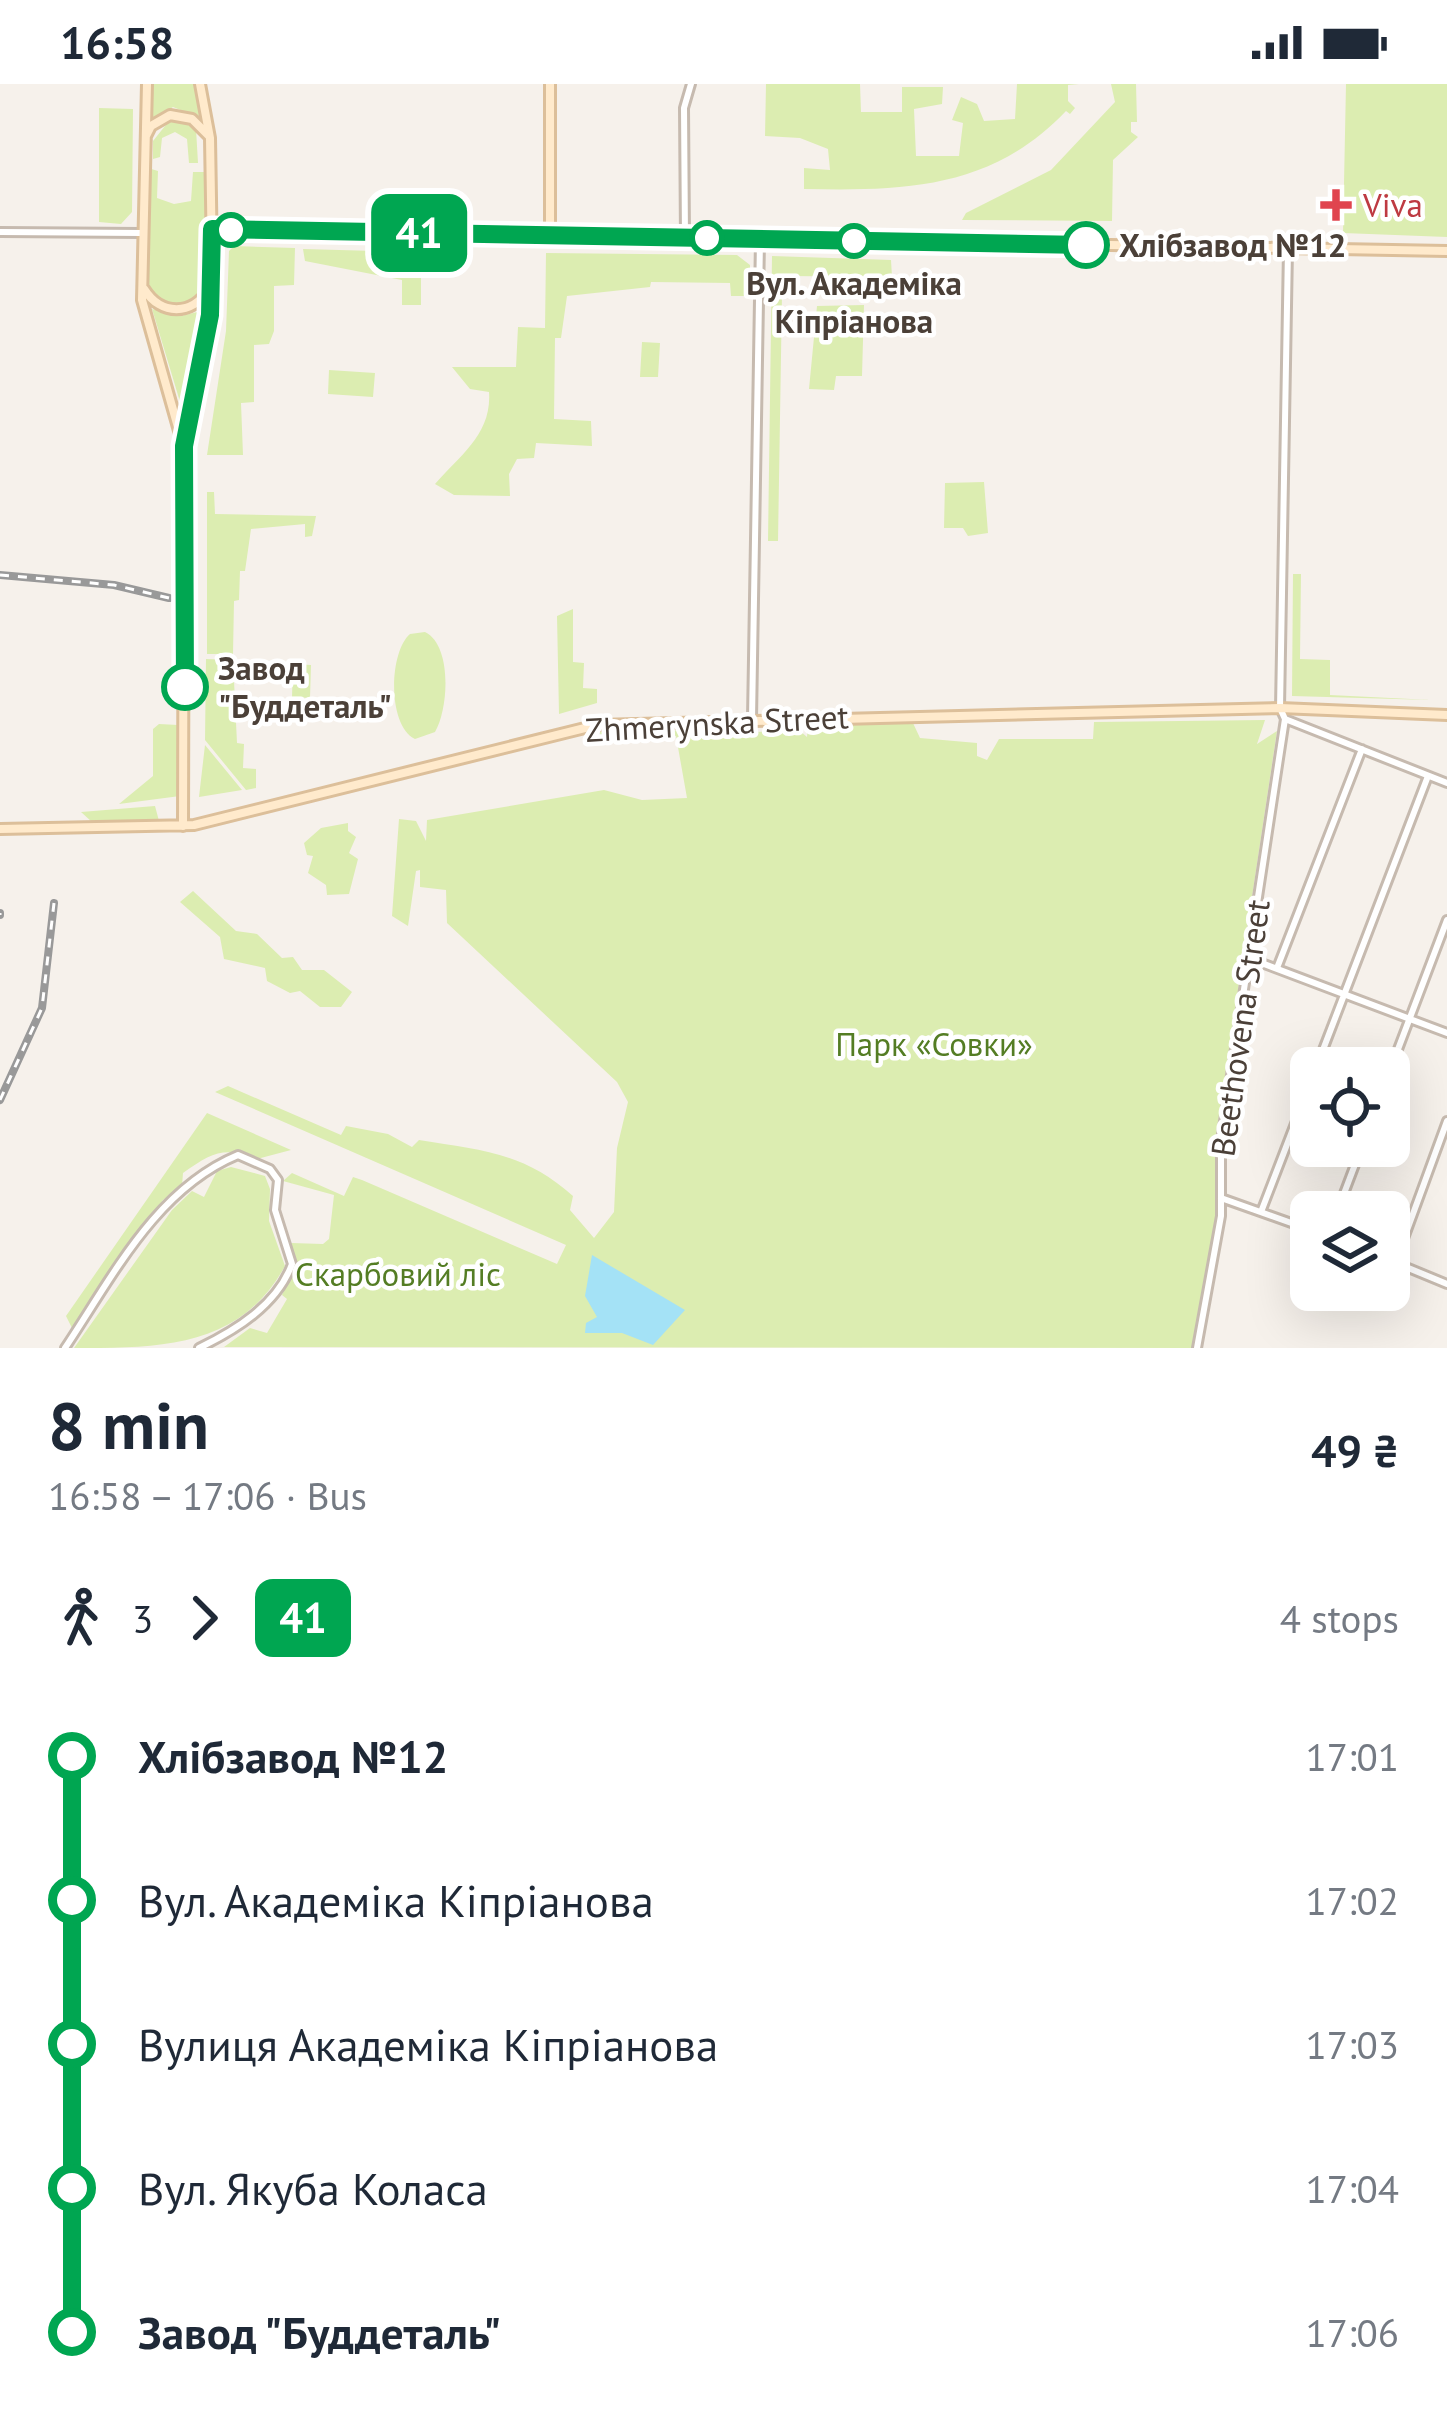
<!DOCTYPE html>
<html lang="en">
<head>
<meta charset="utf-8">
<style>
  :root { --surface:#fff; --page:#f6f6f7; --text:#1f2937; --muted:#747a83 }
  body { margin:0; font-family:"PT Sans",sans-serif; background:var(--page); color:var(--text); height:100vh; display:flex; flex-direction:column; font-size:45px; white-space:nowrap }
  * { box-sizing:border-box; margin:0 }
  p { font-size:39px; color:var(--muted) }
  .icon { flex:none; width:66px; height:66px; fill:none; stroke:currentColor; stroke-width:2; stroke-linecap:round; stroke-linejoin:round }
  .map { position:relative; height:1264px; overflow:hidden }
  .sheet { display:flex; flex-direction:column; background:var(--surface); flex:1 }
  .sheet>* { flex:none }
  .badge { padding:0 24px; border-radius:18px; font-size:42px; line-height:78px }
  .tools { position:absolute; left:1290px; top:963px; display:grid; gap:24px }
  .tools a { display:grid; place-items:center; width:120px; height:120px; border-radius:18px; background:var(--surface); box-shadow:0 12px 48px #0002; font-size:60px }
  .map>.badge { position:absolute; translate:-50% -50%; box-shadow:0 0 0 6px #fff }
  .legs { display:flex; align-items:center; gap:18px; height:132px; padding:0 48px; font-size:39px }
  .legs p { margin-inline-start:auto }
  .summary { display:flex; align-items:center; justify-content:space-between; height:204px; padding:0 48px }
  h1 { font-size:66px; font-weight:600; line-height:90px }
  ul { padding:0 48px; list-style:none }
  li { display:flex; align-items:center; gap:42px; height:144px; font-size:45px }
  li i { display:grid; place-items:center; width:18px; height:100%; margin:0 15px; background:currentColor }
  li i::after { content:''; width:30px; height:30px; margin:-15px; border:9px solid; border-radius:50%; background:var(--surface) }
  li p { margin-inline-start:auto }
  li:first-child i { background:linear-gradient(#0000 50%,currentColor 0) }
  li:last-child i { background:linear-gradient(currentColor 50%,#0000 0) }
  .status { display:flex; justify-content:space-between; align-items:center; height:84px; padding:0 60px; background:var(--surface); direction:ltr }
  .status svg { height:33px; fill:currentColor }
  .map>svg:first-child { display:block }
  .green { fill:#dcedb1 }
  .water { fill:#a4e2f6 }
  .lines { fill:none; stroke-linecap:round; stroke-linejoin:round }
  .street-casing { stroke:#c6baaf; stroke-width:12 }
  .secondary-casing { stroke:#dcbf9a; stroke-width:14 }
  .street { stroke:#fff; stroke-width:6 }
  .secondary { stroke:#ffeacc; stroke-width:8 }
  .rail-casing { stroke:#999; stroke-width:8 }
  .rail { stroke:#fff; stroke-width:3; stroke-dasharray:9; stroke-linecap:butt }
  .line-1-casing { stroke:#fff; stroke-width:27 }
  .line-1 { stroke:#00a651; stroke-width:18 }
  .health-dot { fill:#e0444e; stroke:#fff; stroke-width:4.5 }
  .stop-1-dot { fill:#fff; stroke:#00a651; stroke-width:6 }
  .labels { text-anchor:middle; stroke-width:9; stroke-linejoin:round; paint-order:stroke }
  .health-label { font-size:33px; fill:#be3a42; stroke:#fff; text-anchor:start }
  .stop-label { font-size:33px; font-weight:bold; fill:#4b4038; stroke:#fff; text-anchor:start }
  .street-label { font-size:33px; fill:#4b4038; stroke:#fff }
  .park-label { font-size:33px; fill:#547d24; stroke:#fff }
</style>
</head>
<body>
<div class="status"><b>16:58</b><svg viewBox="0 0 49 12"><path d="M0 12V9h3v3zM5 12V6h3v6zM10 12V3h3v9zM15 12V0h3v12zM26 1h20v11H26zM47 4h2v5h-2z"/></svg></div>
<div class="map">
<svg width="1447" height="1264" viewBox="0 0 1447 1264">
  <rect width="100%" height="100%" fill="#f6f1eb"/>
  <!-- green -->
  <path class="green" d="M152 0H196L203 35 173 23 146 39Z
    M766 0H860L861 28H902V3H943L942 20 914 25 916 72H959L963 39 952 36 961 13 977 20 984 37 1015 35 1017 0H1079L1068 1V17L1075 24 1070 30 1066 27C992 105 905 107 804 105V84L830 86 828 65 800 54 765 52Z
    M1111 0H1136L1137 38H1131V48L1138 53 1113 76 1112 137 962 136 966 129 1051 86 1115 18Z
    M1346 0H1447V153L1343 149Z
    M99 24 133 25 132 128 121 140 99 138Z
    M169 37H184L196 45 198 79H189L187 55 175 48 162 54 160 73 153 75V57Z
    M148 84 158 87 157 114 174 120 191 117 193 88H207L208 199 188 221 161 219 145 197Z
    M234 162 295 164 294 201 274 202V247L269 260 254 261V318L241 319 243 371H207L226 247 229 167Z
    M303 165 412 168 421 178V221H402V196L305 177Z
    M546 169 737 171 750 181V212H731L730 199 651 198 650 203 567 212 561 254H555L554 335 591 337 592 362 536 359 534 374 517 375 509 390 510 412 454 411 435 400C460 371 492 350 489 308L470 305 452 283H516L518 243 545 244Z
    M772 172 891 176 892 193 788 192 782 210 778 457H768Z
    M864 221 862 292H836L834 306 809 305 817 222Z
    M152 225 181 232 205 226 184 331Z
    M642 258 660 259 658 293H640Z
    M329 286 375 289 373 313 328 310Z
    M984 398 988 449 968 452 963 444H944L945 399Z
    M207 408H214L215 430 316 432 312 452 305 453V440L251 445 245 487H240L239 516 234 517 233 570H207Z
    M1293 490H1301L1300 575 1330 576V611L1431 616 1292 612Z
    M573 525V578L584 579 583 604 597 605V619L559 630 557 532Z
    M425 548C452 561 449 624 435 648L415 655C387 641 389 568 410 550Z
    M206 575 233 576 237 659 244 660 243 684 256 685V704L246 706 205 656Z
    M293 580 311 581 310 614 292 613Z
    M1265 636 1257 660 1277 647 1216 1052 1217 1123 1195 1264 224 1263 250 1244 267 1249 287 1215 282 1211 295 1180 291 1159 323 1160 329 1155 334 1111 283 1097 292 1089 344 1112 353 1093 362 1096 557 1180 566 1161 215 1008 228 1002 341 1051 346 1042 388 1050 412 1063 419 1056C481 1066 524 1068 573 1112L570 1126 594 1154 614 1128 617 1064 628 1018 617 998 447 839 446 806 420 803V786L416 787 408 842 392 832 399 735 416 737 426 757 427 736 604 706 642 716 687 714 676 652 601 655 600 648 737 645 739 654 747 648 800 647 807 653 808 641 913 639 920 654 977 659V672L987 676 999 655H1093L1094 638Z
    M159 640 178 641 180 712 119 720 153 692V645Z
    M205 661 242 706 199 713Z
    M155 722 159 737 92 738 81 728Z
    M348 739V747L356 753 349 769 358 775 349 810 327 811 326 801 308 789 313 772 307 771 304 759 321 744Z
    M193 807 236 847 257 850 282 874 293 873 302 886H324L352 908 341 923H320L300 907 290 909 267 897 265 884 224 875 220 853 180 818Z
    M207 1029 291 1066 257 1075C225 1062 212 1068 183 1089L182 1102 163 1116 73 1246 66 1232Z
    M231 1083 265 1092 270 1105 269 1137 285 1182C240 1264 161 1264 74 1264L172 1126 192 1107 204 1113 217 1087Z"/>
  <!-- water -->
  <path class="water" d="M592 1171 685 1226 653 1261 622 1249H585L586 1239 597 1233 585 1212Z"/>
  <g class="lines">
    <defs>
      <path id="street" d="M0 148 142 149
        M685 154 684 24 691 0
        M752 635 760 156
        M1285 635 1447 699
        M1251 875 1447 949
        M1277 884 1362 665
        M1316 984 1428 692
        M1389 989 1447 836
        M1221 1114 1311 1146
        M1261 1128 1311 998
        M1337 1128 1362 1062
        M1389 1176 1447 1200
        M1395 1179 1447 1037
        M65 1264C113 1192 156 1105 238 1071L270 1085 278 1096 275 1126 292 1180C277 1221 236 1246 199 1264
        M1197 1264 1221 1132V1057L1285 635 1280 624 1288 165"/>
      <path id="secondary" d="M147 0 142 216 183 361
        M550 0V152
        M146 52 151 42 170 31 192 35 209 52
        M212 145 1447 167
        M144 205C161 232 192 232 209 205
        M183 742 184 362 210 231 212 176 210 54 200 0
        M0 745 194 741 597 641 1280 624 1447 631"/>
    </defs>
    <!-- street casing -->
    <use href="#street" class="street-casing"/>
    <!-- secondary casing -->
    <use href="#secondary" class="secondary-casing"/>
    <!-- street -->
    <use href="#street" class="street"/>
    <!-- secondary -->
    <use href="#secondary" class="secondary"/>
    <defs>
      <path id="rail" d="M0 491 114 501 169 514
        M0 831V829
        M0 1016 42 924 54 819"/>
    </defs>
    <!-- rail casing -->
    <use href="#rail" class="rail-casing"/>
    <!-- rail -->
    <use href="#rail" class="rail"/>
  </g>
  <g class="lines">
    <defs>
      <path id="line-1" d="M185 603 184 362 210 231 212 145 1086 161"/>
    </defs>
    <!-- line-1 casing -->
    <use href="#line-1" class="line-1-casing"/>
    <!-- line-1 -->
    <use href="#line-1" class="line-1"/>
  </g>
  <!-- markers -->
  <path class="health-dot" d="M1330 103h12v12h12v12h-12v12h-12v-12h-12v-12h12z"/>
  <g class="stop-1-dot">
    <circle cx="231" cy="146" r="15"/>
    <circle cx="707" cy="154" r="15"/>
    <circle cx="854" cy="157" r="15"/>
    <circle cx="1086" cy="161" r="21"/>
    <circle cx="185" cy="603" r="21"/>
  </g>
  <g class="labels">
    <!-- health labels -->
    <g class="health-label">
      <text x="1363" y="133">Viva</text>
    </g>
    <!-- stop labels -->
    <g class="stop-label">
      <text x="1119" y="173">Хлібзавод №12</text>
      <text x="854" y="211" text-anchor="middle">Вул. Академіка<tspan x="854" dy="38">Кіпріанова</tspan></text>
      <text x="218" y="596">Завод<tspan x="218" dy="38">"Буддеталь"</tspan></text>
    </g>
    <!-- street labels -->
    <g class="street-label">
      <text transform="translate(717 639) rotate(-3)" y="12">Zhmerynska Street</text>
      <text transform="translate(1240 944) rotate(-82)" y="12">Beethovena Street</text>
    </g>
    <!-- park labels -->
    <g class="park-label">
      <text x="934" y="972">Парк «Совки»</text>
      <text x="398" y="1202">Скарбовий ліс</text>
    </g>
  </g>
</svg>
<div class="tools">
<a><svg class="icon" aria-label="locate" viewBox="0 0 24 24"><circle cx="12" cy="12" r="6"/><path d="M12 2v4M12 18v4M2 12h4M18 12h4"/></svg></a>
<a><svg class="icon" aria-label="layers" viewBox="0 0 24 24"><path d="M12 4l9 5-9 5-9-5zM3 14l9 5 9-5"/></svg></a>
</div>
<b class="badge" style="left:419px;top:149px;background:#00a651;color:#fff">41</b>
</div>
<section class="sheet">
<div class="summary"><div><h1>8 min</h1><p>16:58 – 17:06 · Bus</p></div><b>49 ₴</b></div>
<div class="legs"><svg class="icon" aria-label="walk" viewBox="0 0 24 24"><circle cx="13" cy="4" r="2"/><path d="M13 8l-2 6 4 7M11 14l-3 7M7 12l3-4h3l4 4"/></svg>3<svg class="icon" aria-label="forward" viewBox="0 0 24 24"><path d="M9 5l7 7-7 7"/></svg><b class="badge" style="background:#00a651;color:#fff">41</b><p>4 stops</p></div>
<ul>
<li><i style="color:#00a651"></i><b>Хлібзавод №12</b><p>17:01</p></li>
<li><i style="color:#00a651"></i><span>Вул. Академіка Кіпріанова</span><p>17:02</p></li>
<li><i style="color:#00a651"></i><span>Вулиця Академіка Кіпріанова</span><p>17:03</p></li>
<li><i style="color:#00a651"></i><span>Вул. Якуба Коласа</span><p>17:04</p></li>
<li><i style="color:#00a651"></i><b>Завод &quot;Буддеталь&quot;</b><p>17:06</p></li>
</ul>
</section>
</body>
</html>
